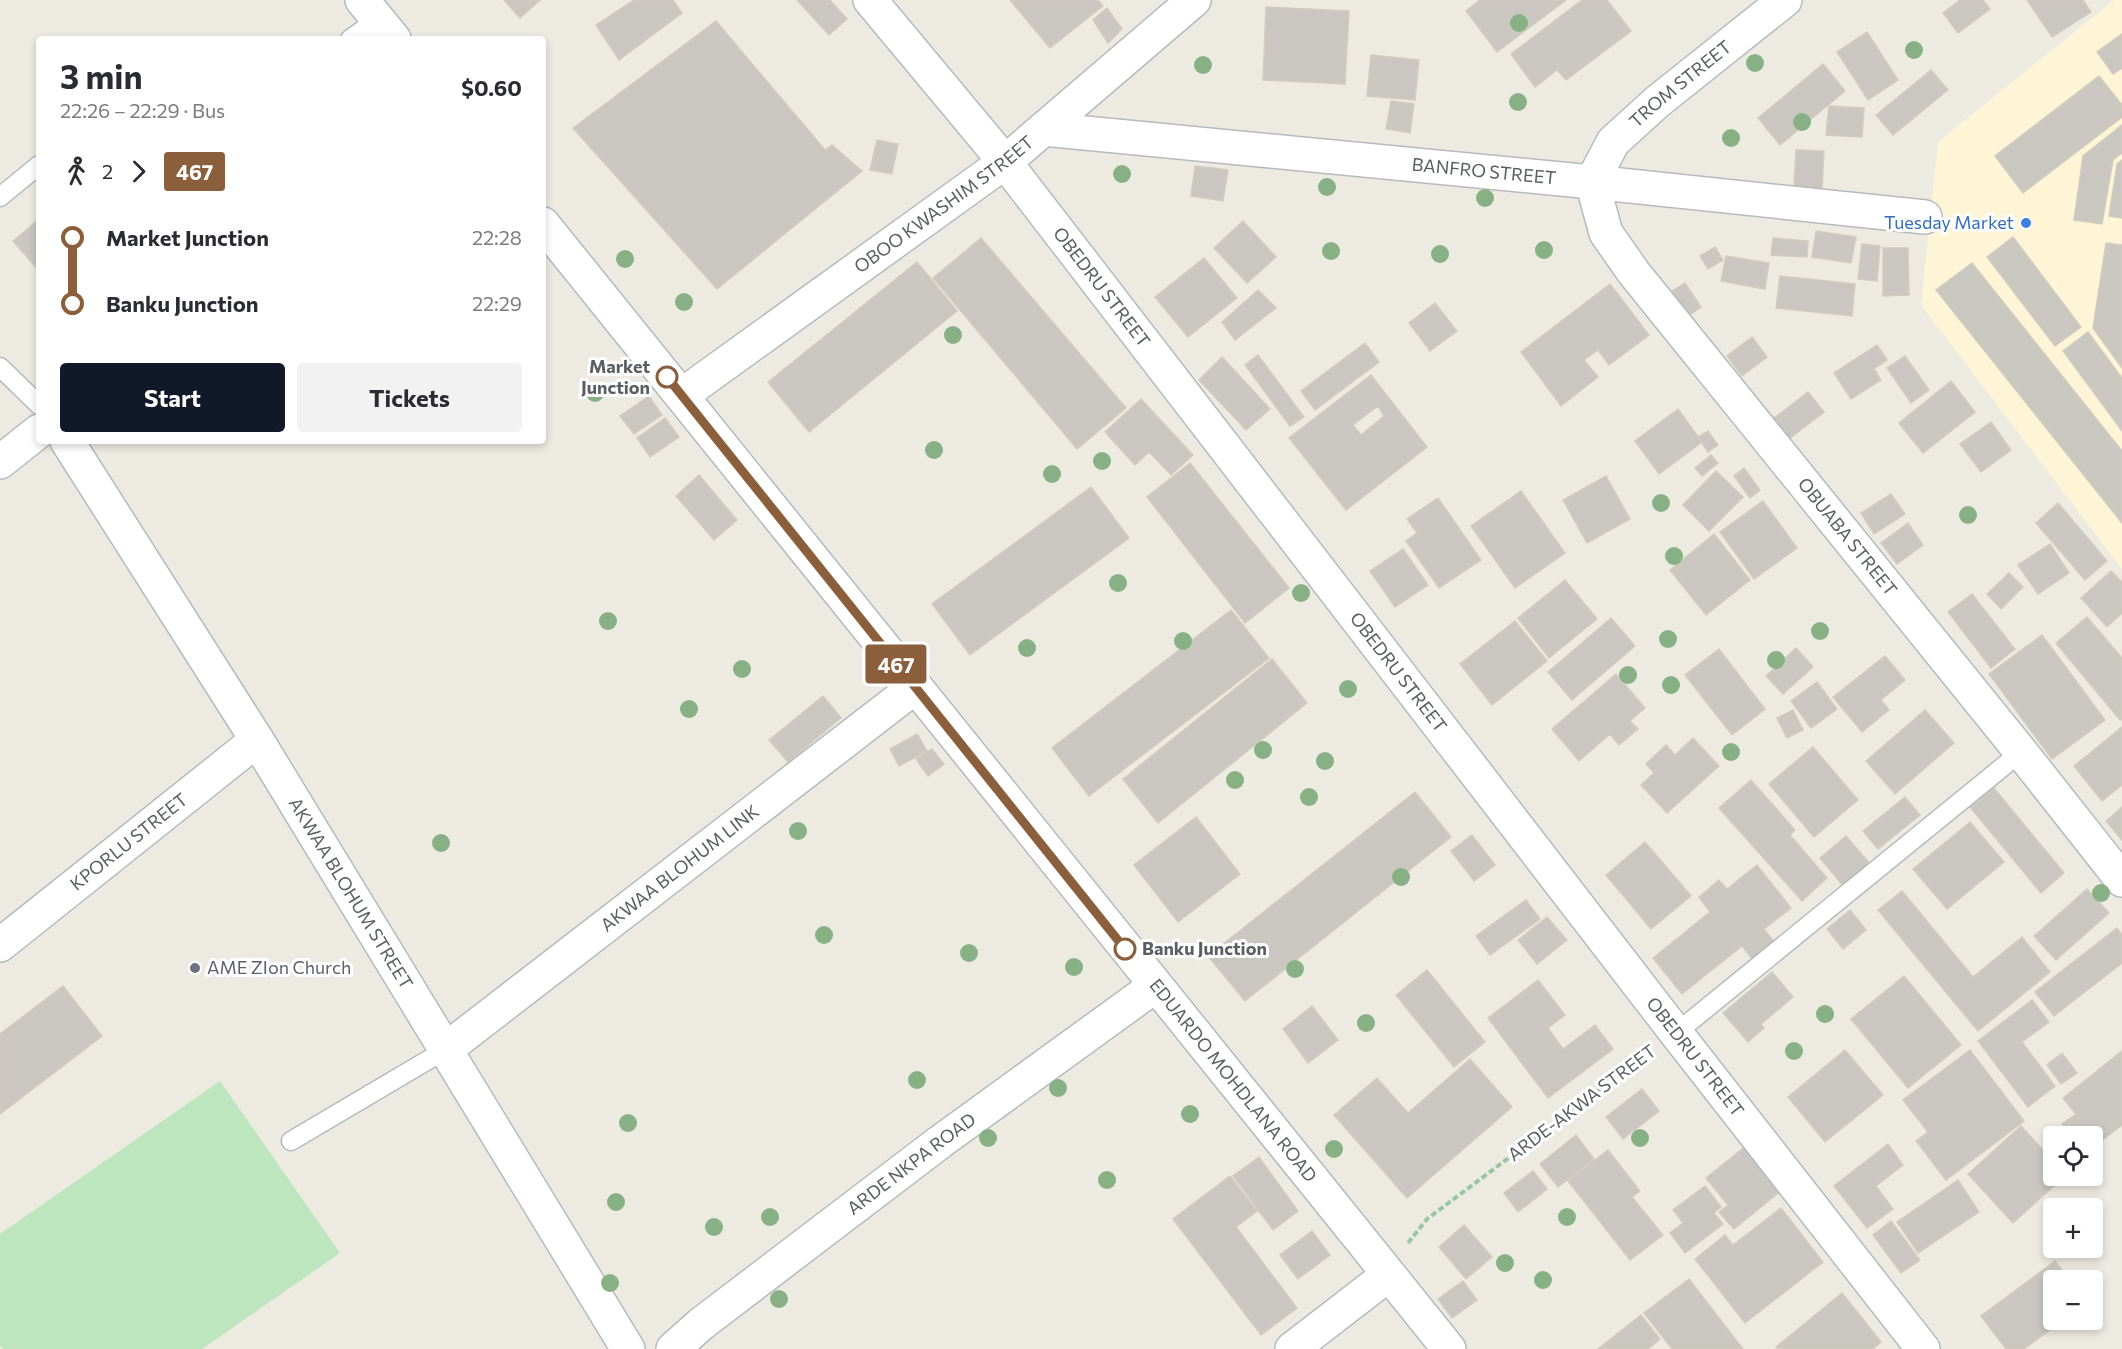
<!DOCTYPE html>
<html lang="en">
<head>
<meta charset="utf-8">
<style>
  :root { --surface:#fff; --page:#f2f2f3; --text:#2b2b33; --muted:#7c7c81; --accent:#111827 }
  body { margin:0; font-family:Commissioner,sans-serif; background:var(--page); color:var(--text); height:100vh; display:flex; flex-direction:column; font-size:22px; white-space:nowrap }
  * { box-sizing:border-box; margin:0 }
  p { font-size:20px; color:var(--muted) }
  .icon { flex:none; width:33px; height:33px; fill:none; stroke:currentColor; stroke-width:2; stroke-linecap:round; stroke-linejoin:round }
  .map { position:relative; flex:1; overflow:hidden }
  .panel { position:absolute; left:36px; top:36px; width:510px; height:408px; display:flex; flex-direction:column; background:var(--surface); border-radius:6px; box-shadow:0 3px 9px #0003 }
  .panel>* { flex:none }
  .badge { padding:0 12px; border-radius:4px; font-size:21px; line-height:39px }
  .tools { position:absolute; left:2043px; top:1126px; display:grid; gap:12px }
  .tools a { display:grid; place-items:center; width:60px; height:60px; border-radius:6px; background:var(--surface); box-shadow:0 3px 9px #0003; font-size:30px }
  .map>.badge { position:absolute; translate:-50% -50%; box-shadow:0 0 0 3px #fff }
  .legs { display:flex; align-items:center; gap:9px; height:66px; padding:0 24px; font-size:20px }
  .legs p { margin-inline-start:auto }
  .headline { display:flex; align-items:center; justify-content:space-between; height:102px; padding:0 24px }
  h1 { font-size:33px; font-weight:700; line-height:45px }
  .action { display:flex; gap:12px; margin-top:auto; padding:12px 24px }
  .action a { flex:1; height:69px; border-radius:6px; background:var(--accent); color:#fff; font-size:24px; font-weight:700; line-height:69px; text-align:center }
  .action a+a { background:var(--page); color:var(--text) }
  ul { padding:0 24px; list-style:none }
  li { display:flex; align-items:center; gap:21px; height:66px; font-size:22px }
  li i { display:grid; place-items:center; width:9px; height:100%; margin:0 8px; background:currentColor }
  li i::after { content:''; width:15px; height:15px; margin:-8px; border:4px solid; border-radius:50%; background:var(--surface) }
  li p { margin-inline-start:auto }
  li:first-child i { background:linear-gradient(#0000 50%,currentColor 0) }
  li:last-child i { background:linear-gradient(currentColor 50%,#0000 0) }
  .map>svg:first-child { display:block }
  .commercial { fill:#fef5d6 }
  .green { fill:#bde5be }
  .building { fill:#cac7c1; stroke:#d2ccc0; stroke-width:1.5; fill-rule:evenodd }
  .lines { fill:none; stroke-linecap:round; stroke-linejoin:round }
  .lane-casing { stroke:#b7b9be; stroke-width:21 }
  .street-casing { stroke:#b7b9be; stroke-width:36 }
  .secondary-casing { stroke:#b5b8be; stroke-width:36 }
  .path { stroke:#96c6a5; stroke-width:4; stroke-dasharray:6 3; stroke-linecap:butt }
  .lane { stroke:#fff; stroke-width:18 }
  .street { stroke:#fff; stroke-width:33 }
  .secondary { stroke:#fff; stroke-width:33 }
  .tree { fill:#87b184 }
  .line-1-casing { stroke:#fff; stroke-width:14 }
  .line-1 { stroke:#8b5e3c; stroke-width:9 }
  .shop-dot { fill:#3f7fe0; stroke:#fff; stroke-width:2 }
  .stop-1-dot { fill:#fff; stroke:#8b5e3c; stroke-width:3 }
  .worship-dot { fill:#6b7280; stroke:#fff; stroke-width:2 }
  .labels { text-anchor:middle; stroke-width:6; stroke-linejoin:round; paint-order:stroke }
  .street-label { font-size:18px; fill:#5a5e62; stroke:#fff }
  .shop-label { font-size:18px; fill:#366cbe; stroke:#fff; text-anchor:end }
  .stop-label { font-size:18px; font-weight:bold; fill:#5a5e62; stroke:#fff; text-anchor:end }
  .worship-label { font-size:18px; fill:#5b616d; stroke:#fff; text-anchor:start }
</style>
</head>
<body>
<div class="map">
<svg width="2122" height="1349" viewBox="0 0 2122 1349">
  <rect width="100%" height="100%" fill="#edebe1"/>
  <!-- commercial -->
  <path class="commercial" d="M2114 0H2122V569L1921 305 1938 142Z"/>
  <!-- green -->
  <path class="green" d="M220 1081 340 1253 202 1349H3L0 1345V1234Z"/>
  <!-- building -->
  <path class="building" d="M504 0H540L520 18Z
    M634 0H673L682 13 619 60 596 25Z
    M797 0H830L847 19 829 35Z
    M1010 0H1098L1103 6 1050 48Z
    M1480 0H1566L1497 52 1466 11Z
    M1582 0H1607L1631 31 1566 80 1557 70 1535 87 1511 54Z
    M1960 0H1983L1990 9 1958 33 1943 13Z
    M2027 0H2083L2091 12 2052 37Z
    M1266 7 1349 11 1345 84 1263 80Z
    M1107 8 1122 29 1108 43 1093 20Z
    M716 21 825 150 832 145 862 171 717 289 573 128Z
    M1867 32 1898 80 1868 100 1837 52Z
    M2122 34V68L2113 74 2097 52Z
    M1371 55 1419 60 1415 100 1367 96Z
    M1823 64 1845 91 1780 145 1758 118Z
    M1931 70 1948 90 1893 135 1876 115Z
    M2099 76 2122 105V117L2023 193 1995 156Z
    M1391 101 1414 104 1410 133 1386 129Z
    M1829 106 1864 108 1862 137 1826 135Z
    M2122 125V153L2113 160 2102 224 2074 220 2083 156Z
    M877 140 898 144 892 174 870 170Z
    M1796 150 1824 151 1822 188 1794 186Z
    M2122 160V218L2109 216 2117 164Z
    M1195 166 1228 170 1223 201 1191 196Z
    M39 219V271L13 241Z
    M1243 221 1276 257 1247 283 1214 248Z
    M1816 231 1856 237 1851 263 1812 257Z
    M2013 237 2081 327 2055 346 1987 257Z
    M981 238 1126 408 1077 449 933 278Z
    M1773 238 1808 241 1807 257 1771 255Z
    M2106 243 2122 245V368L2093 328Z
    M1862 244 1880 246 1877 281 1858 279Z
    M1715 247 1723 260 1708 269 1700 256Z
    M1883 248H1908L1909 295 1883 296Z
    M1726 256 1769 263 1765 289 1721 281Z
    M1204 258 1237 298 1188 337 1155 297Z
    M917 262 957 311 809 432 768 382Z
    M1972 263 2122 451V523L1936 290Z
    M1780 276 1855 284 1852 316 1776 308Z
    M1685 283 1701 307 1685 318 1669 293Z
    M1610 284 1649 335 1609 365 1598 350 1584 360 1598 377 1561 406 1521 352Z
    M1258 290 1276 308 1235 340 1222 322Z
    M1435 303 1457 331 1430 351 1409 323Z
    M2088 332 2122 378V431L2063 351Z
    M1752 337 1767 357 1742 376 1727 356Z
    M1365 343 1379 362 1315 410 1301 391Z
    M1877 345 1887 360 1874 369 1881 380 1851 399 1834 373Z
    M1258 355 1304 417 1290 426 1245 365Z
    M1905 356 1929 390 1911 403 1887 368Z
    M1222 357 1270 409 1246 430 1199 380Z
    M1371 375 1427 447 1346 510 1289 438ZM1378 406 1384 416 1361 435 1353 425Z
    M1951 381 1975 412 1923 453 1899 423Z
    M1808 392 1824 412 1785 442 1769 422Z
    M649 396 662 415 634 434 620 416Z
    M1141 399 1193 455 1171 475 1149 452 1135 465 1105 432Z
    M1678 409 1702 442 1659 474 1635 441Z
    M665 418 679 437 650 457 637 438Z
    M1991 422 2011 450 1981 472 1960 444Z
    M1708 431 1718 445 1708 452 1698 437Z
    M1711 455 1718 463 1702 476 1695 468Z
    M1190 463 1289 588 1245 623 1147 497Z
    M1744 468 1760 490 1750 498 1734 476Z
    M1716 471 1743 497 1709 531 1683 505Z
    M699 475 737 520 714 540 676 496Z
    M1606 476 1630 519 1587 543 1563 500Z
    M1091 487 1129 538 970 655 932 604Z
    M1521 491 1565 553 1515 588 1471 526Z
    M1891 494 1905 514 1874 534 1861 513Z
    M1438 498 1481 560 1439 588 1406 541 1417 533 1407 519Z
    M1763 501 1797 548 1754 579 1720 532Z
    M2058 503 2107 561 2085 580 2036 523Z
    M1908 523 1923 545 1897 564 1881 543Z
    M1714 534 1750 580 1706 615 1670 570Z
    M2050 544 2069 573 2038 594 2018 565Z
    M1403 549 1428 585 1395 607 1370 571Z
    M2111 571 2122 582V613L2107 627 2081 598Z
    M2009 573 2023 587 2001 609 1987 594Z
    M1565 580 1597 619 1549 658 1518 618Z
    M1972 594 2015 649 1991 668 1948 612Z
    M1231 610 1269 658 1089 796 1052 748Z
    M2087 617 2122 658V719L2120 720 2056 643Z
    M1611 618 1635 646 1572 700 1548 672Z
    M1515 621 1547 661 1492 705 1460 664Z
    M2042 635 2105 720 2052 759 1989 674Z
    M1796 648 1813 667 1783 694 1766 676Z
    M1719 649 1765 709 1732 735 1685 675Z
    M1885 656 1905 680 1881 700 1889 710 1862 732 1833 697Z
    M1272 659 1307 703 1158 823 1123 779Z
    M1616 674 1645 708 1630 721 1638 729 1619 745 1610 734 1579 761 1552 729Z
    M1817 682 1837 709 1811 728 1791 701Z
    M823 696 841 718 788 762 769 740Z
    M1793 710 1803 730 1787 738 1777 718Z
    M1925 710 1954 743 1895 794 1866 761Z
    M2122 727V785L2102 801 2074 766Z
    M917 734 927 751 899 766 890 749Z
    M1693 738 1719 766 1667 813 1641 785 1654 773 1646 764 1666 745 1675 755Z
    M1813 747 1858 800 1814 837 1769 784Z
    M932 749 944 764 928 776 916 759Z
    M1751 780 1795 830 1790 835 1827 878 1802 901 1719 808Z
    M1994 788 2064 873 2041 893 1970 807Z
    M1415 792 1451 837 1245 1001 1208 956Z
    M1905 797 1920 815 1878 849 1863 831Z
    M2122 807V840L2106 821Z
    M1196 817 1240 874 1178 922 1134 865Z
    M1970 822 2004 862 1947 909 1913 869Z
    M1472 835 1495 865 1474 881 1451 851Z
    M1846 836 1871 865 1844 887 1820 858Z
    M1645 842 1691 896 1651 929 1606 875Z
    M1757 865 1791 908 1764 929 1778 947 1756 964 1742 946 1682 994 1653 958 1710 912 1699 897 1719 880 1727 889Z
    M2087 889 2109 913 2056 960 2034 936Z
    M1902 891 1973 977 2022 937 2050 972 1978 1031 1878 910Z
    M1526 900 1540 919 1490 955 1476 936Z
    M1850 910 1866 930 1843 949 1827 929Z
    M1547 917 1567 940 1537 964 1518 940Z
    M2117 928 2122 935V963L2054 1016 2035 992Z
    M1427 970 1485 1042 1454 1067 1396 995Z
    M1772 972 1793 997 1761 1024 1764 1028 1748 1042 1723 1013Z
    M1904 976 1961 1045 1908 1088 1851 1019Z
    M1538 980 1565 1015 1548 1028 1563 1049 1595 1025 1613 1049 1548 1098 1488 1018Z
    M63 986 102 1036 0 1114V1034Z
    M2032 1000 2049 1022 2022 1042 2055 1086 2028 1107 1978 1041Z
    M1312 1006 1338 1040 1308 1063 1283 1029Z
    M1845 1050 1883 1095 1825 1142 1788 1097Z
    M1970 1050 2024 1121 1946 1180 1916 1141 1928 1132 1903 1100Z
    M2122 1051V1125L2092 1148V1137H2072L2062 1124 2076 1114 2063 1098Z
    M2062 1053 2077 1073 2061 1084 2047 1065Z
    M1470 1059 1512 1107 1407 1198 1334 1115 1377 1078 1408 1113Z
    M1642 1089 1659 1111 1623 1139 1606 1117Z
    M2021 1126 2054 1162V1176H2065L2013 1223 1968 1174Z
    M1576 1135 1594 1159 1558 1187 1540 1164Z
    M1888 1144 1903 1165 1876 1186 1893 1209 1867 1228 1834 1186Z
    M1747 1145 1783 1189 1734 1229 1719 1212 1728 1205 1706 1178Z
    M1608 1150 1640 1191 1632 1197 1663 1235 1630 1260 1568 1181Z
    M1259 1157 1298 1211 1273 1230 1233 1176Z
    M1533 1171 1547 1189 1518 1212 1504 1193Z
    M1230 1176 1257 1211 1236 1227 1297 1308 1261 1335 1173 1219Z
    M1958 1180 1979 1212 1918 1253 1897 1222Z
    M1705 1186 1721 1207 1714 1213 1723 1224 1685 1253 1670 1233 1683 1223 1673 1210Z
    M1781 1208 1823 1262 1745 1323 1695 1259 1725 1235 1733 1245Z
    M1891 1221 1920 1260 1901 1273 1873 1235Z
    M1464 1225 1492 1257 1466 1279 1439 1247Z
    M1312 1231 1330 1255 1298 1279 1280 1255Z
    M2055 1261 2070 1281H2054V1320H2063L2024 1349H2006L1981 1316Z
    M1689 1279 1743 1349H1672L1644 1313Z
    M1463 1281 1477 1300 1452 1318 1438 1299Z
    M1842 1293 1881 1342 1873 1349H1778L1776 1347Z
    M1641 1315 1660 1339 1648 1349H1598Z"/>
  <g class="lines">
    <defs>
      <path id="lane" d="M350 39 378 19
        M0 197 39 165
        M0 367 39 405
        M1676 1033 2021 752
        M291 1141 445 1050"/>
      <g id="street">
        <path id="s1" d="M870 0 1005 162 1676 1033 1923 1349"/>
        <path id="s2" d="M1044 129 1592 182 1925 217"/>
        <path id="s3" d="M1592 182 1606 233 1634 273 2021 752 2122 880"/>
        <path id="s4" d="M1592 182 1613 142 1657 102 1785 0"/>
        <path id="s5" d="M682 395 1005 162 1194 0"/>
        <path id="s6" d="M67 441 257 740 628 1349"/>
        <path d="M0 462 39 431"/>
        <path id="s7" d="M0 945 257 740"/>
        <path id="s8" d="M445 1050 915 687"/>
        <path id="s9" d="M673 1349 701 1324 940 1142 1155 986"/>
        <path d="M1292 1349 1388 1275"/>
      </g>
      <g id="secondary">
        <path d="M362 0 394 39"/>
        <path id="s10" d="M543 224 1449 1349"/>
      </g>
    </defs>
    <!-- lane casing -->
    <use href="#lane" class="lane-casing"/>
    <!-- street casing -->
    <use href="#street" class="street-casing"/>
    <!-- secondary casing -->
    <use href="#secondary" class="secondary-casing"/>
    <!-- path -->
    <path class="path" d="M1408 1243 1427 1219 1649 1053"/>
    <!-- lane -->
    <use href="#lane" class="lane"/>
    <!-- street -->
    <use href="#street" class="street"/>
    <!-- secondary -->
    <use href="#secondary" class="secondary"/>
  </g>
  <!-- trees -->
  <g class="tree">
    <circle cx="1519" cy="23" r="9"/>
    <circle cx="1914" cy="50" r="9"/>
    <circle cx="1755" cy="63" r="9"/>
    <circle cx="1203" cy="65" r="9"/>
    <circle cx="1518" cy="102" r="9"/>
    <circle cx="1802" cy="122" r="9"/>
    <circle cx="1731" cy="138" r="9"/>
    <circle cx="1122" cy="174" r="9"/>
    <circle cx="1327" cy="187" r="9"/>
    <circle cx="1485" cy="198" r="9"/>
    <circle cx="1544" cy="250" r="9"/>
    <circle cx="1331" cy="251" r="9"/>
    <circle cx="1440" cy="254" r="9"/>
    <circle cx="625" cy="259" r="9"/>
    <circle cx="684" cy="302" r="9"/>
    <circle cx="953" cy="335" r="9"/>
    <circle cx="595" cy="393" r="9"/>
    <circle cx="934" cy="450" r="9"/>
    <circle cx="1102" cy="461" r="9"/>
    <circle cx="1052" cy="474" r="9"/>
    <circle cx="1661" cy="503" r="9"/>
    <circle cx="1968" cy="515" r="9"/>
    <circle cx="1674" cy="556" r="9"/>
    <circle cx="1118" cy="583" r="9"/>
    <circle cx="1301" cy="593" r="9"/>
    <circle cx="608" cy="621" r="9"/>
    <circle cx="1820" cy="631" r="9"/>
    <circle cx="1668" cy="639" r="9"/>
    <circle cx="1183" cy="641" r="9"/>
    <circle cx="1027" cy="648" r="9"/>
    <circle cx="1776" cy="660" r="9"/>
    <circle cx="742" cy="669" r="9"/>
    <circle cx="1628" cy="675" r="9"/>
    <circle cx="1671" cy="685" r="9"/>
    <circle cx="1348" cy="689" r="9"/>
    <circle cx="689" cy="709" r="9"/>
    <circle cx="1263" cy="750" r="9"/>
    <circle cx="1731" cy="752" r="9"/>
    <circle cx="1325" cy="761" r="9"/>
    <circle cx="1235" cy="780" r="9"/>
    <circle cx="1309" cy="797" r="9"/>
    <circle cx="798" cy="831" r="9"/>
    <circle cx="441" cy="843" r="9"/>
    <circle cx="1401" cy="877" r="9"/>
    <circle cx="2101" cy="893" r="9"/>
    <circle cx="824" cy="935" r="9"/>
    <circle cx="969" cy="953" r="9"/>
    <circle cx="1074" cy="967" r="9"/>
    <circle cx="1295" cy="969" r="9"/>
    <circle cx="1825" cy="1014" r="9"/>
    <circle cx="1366" cy="1023" r="9"/>
    <circle cx="1794" cy="1051" r="9"/>
    <circle cx="917" cy="1080" r="9"/>
    <circle cx="1058" cy="1088" r="9"/>
    <circle cx="1190" cy="1114" r="9"/>
    <circle cx="628" cy="1123" r="9"/>
    <circle cx="988" cy="1138" r="9"/>
    <circle cx="1640" cy="1138" r="9"/>
    <circle cx="1334" cy="1149" r="9"/>
    <circle cx="1107" cy="1180" r="9"/>
    <circle cx="616" cy="1202" r="9"/>
    <circle cx="770" cy="1217" r="9"/>
    <circle cx="1567" cy="1217" r="9"/>
    <circle cx="714" cy="1227" r="9"/>
    <circle cx="1505" cy="1263" r="9"/>
    <circle cx="1543" cy="1280" r="9"/>
    <circle cx="610" cy="1283" r="9"/>
    <circle cx="779" cy="1299" r="9"/>
  </g>
  <g class="lines">
    <defs>
      <path id="line-1" d="M667 377 1125 949"/>
    </defs>
    <!-- line-1 casing -->
    <use href="#line-1" class="line-1-casing"/>
    <!-- line-1 -->
    <use href="#line-1" class="line-1"/>
  </g>
  <!-- markers -->
  <circle class="shop-dot" cx="2026" cy="223" r="6"/>
  <g class="stop-1-dot">
    <circle cx="667" cy="377" r="10"/>
    <circle cx="1125" cy="949" r="10"/>
  </g>
  <circle class="worship-dot" cx="195" cy="968" r="6"/>
  <g class="labels">
    <!-- street labels -->
    <g class="street-label">
      <text dy="6" stroke="none"><textPath href="#s4" startOffset="134">TROM STREET</textPath></text>
      <text dy="6" stroke="none"><textPath href="#s2" startOffset="442">BANFRO STREET</textPath></text>
      <text dy="6" stroke="none"><textPath href="#s5" startOffset="324">OBOO KWASHIM STREET</textPath></text>
      <text dy="6" stroke="none"><textPath href="#s1" startOffset="369">OBEDRU STREET</textPath></text>
      <text dy="6" stroke="none"><textPath href="#s3" startOffset="441">OBUABA STREET</textPath></text>
      <text dy="6" stroke="none"><textPath href="#s1" startOffset="855">OBEDRU STREET</textPath></text>
      <text dy="6" stroke="none"><textPath href="#s7" startOffset="165">KPORLU STREET</textPath></text>
      <text dy="6" stroke="none"><textPath href="#s8" startOffset="297">AKWAA BLOHUM LINK</textPath></text>
      <text dy="6" stroke="none"><textPath href="#s6" startOffset="534">AKWAA BLOHUM STREET</textPath></text>
      <text dy="6" stroke="none"><textPath href="#s1" startOffset="1341">OBEDRU STREET</textPath></text>
      <text dy="6" stroke="none"><textPath href="#s10" startOffset="1100">EDUARDO MOHDLANA ROAD</textPath></text>
      <text transform="translate(1582 1103) rotate(-37)" y="6">ARDE-AKWA STREET</text>
      <text dy="6" stroke="none"><textPath href="#s9" startOffset="302">ARDE NKPA ROAD</textPath></text>
    </g>
    <!-- shop labels -->
    <g class="shop-label">
      <text x="2014" y="229">Tuesday Market</text>
    </g>
    <!-- stop labels -->
    <g class="stop-label">
      <text x="650" y="373">Market<tspan x="650" dy="21">Junction</tspan></text>
      <text x="1142" y="955" text-anchor="start">Banku Junction</text>
    </g>
    <!-- worship labels -->
    <g class="worship-label">
      <text x="207" y="974">AME ZIon Church</text>
    </g>
  </g>
</svg>
<div class="tools">
<a><svg class="icon" aria-label="locate" viewBox="0 0 24 24"><circle cx="12" cy="12" r="6"/><path d="M12 2v4M12 18v4M2 12h4M18 12h4"/></svg></a>
<a>+</a>
<a>−</a>
</div>
<b class="badge" style="left:896px;top:664px;background:#8b5e3c;color:#fff">467</b>
<section class="panel">
<div class="headline"><div><h1>3 min</h1><p>22:26 – 22:29 · Bus</p></div><b>$0.60</b></div>
<div class="legs"><svg class="icon" aria-label="walk" viewBox="0 0 24 24"><circle cx="13" cy="4" r="2"/><path d="M13 8l-2 6 4 7M11 14l-3 7M7 12l3-4h3l4 4"/></svg>2<svg class="icon" aria-label="forward" viewBox="0 0 24 24"><path d="M9 5l7 7-7 7"/></svg><b class="badge" style="background:#8b5e3c;color:#fff">467</b></div>
<ul>
<li><i style="color:#8b5e3c"></i><b>Market Junction</b><p>22:28</p></li>
<li><i style="color:#8b5e3c"></i><b>Banku Junction</b><p>22:29</p></li>
</ul>
<div class="action"><a>Start</a><a>Tickets</a></div>
</section>
</div>
</body>
</html>
